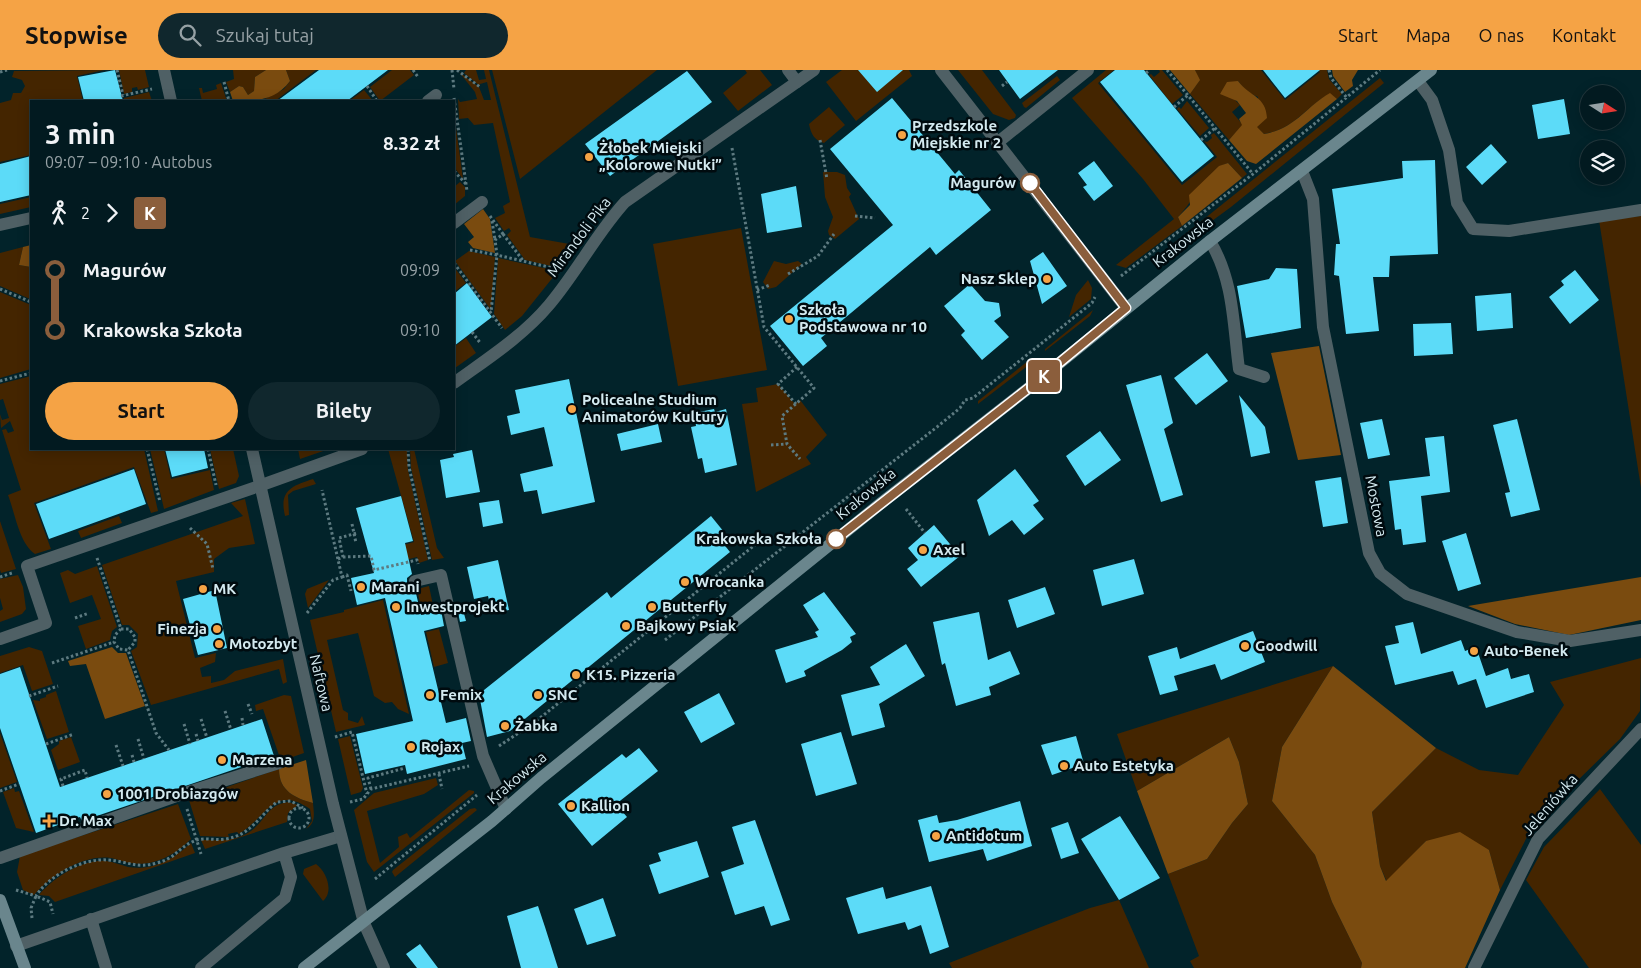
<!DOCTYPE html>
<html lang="pl">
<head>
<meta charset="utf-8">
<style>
  :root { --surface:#021a20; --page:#10272d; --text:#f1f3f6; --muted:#96a1a5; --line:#23383e; --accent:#f5a345 }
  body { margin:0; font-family:Ubuntu,sans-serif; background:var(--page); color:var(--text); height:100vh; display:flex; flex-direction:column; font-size:19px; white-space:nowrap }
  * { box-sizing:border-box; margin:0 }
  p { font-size:16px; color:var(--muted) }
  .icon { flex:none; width:28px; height:28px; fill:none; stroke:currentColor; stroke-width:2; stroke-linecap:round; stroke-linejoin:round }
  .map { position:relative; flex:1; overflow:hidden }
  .drawer { position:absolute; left:30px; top:30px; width:425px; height:350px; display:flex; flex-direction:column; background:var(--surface); border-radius:0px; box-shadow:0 2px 12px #0003,0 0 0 1px var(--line) }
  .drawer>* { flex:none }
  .badge { padding:0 10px; border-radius:4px; font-size:18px; line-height:32px }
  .needle { width:32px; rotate:102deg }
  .controls { position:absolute; left:1580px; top:15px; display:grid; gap:10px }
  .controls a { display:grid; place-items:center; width:45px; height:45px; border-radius:50%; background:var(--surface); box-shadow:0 2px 12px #0003,0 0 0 1px var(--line); font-size:25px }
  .map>.badge { position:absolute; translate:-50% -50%; box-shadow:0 0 0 2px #fff }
  .legs { display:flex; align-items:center; gap:8px; height:55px; padding:0 15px; font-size:16px }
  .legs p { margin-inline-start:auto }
  .headline { display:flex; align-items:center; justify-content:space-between; height:85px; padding:0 15px }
  h1 { font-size:28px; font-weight:600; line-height:38px }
  .action { display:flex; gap:10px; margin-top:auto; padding:10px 15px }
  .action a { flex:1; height:58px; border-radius:30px; background:var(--accent); color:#111; font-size:20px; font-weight:600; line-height:58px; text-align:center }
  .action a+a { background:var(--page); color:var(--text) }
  ul { padding:0 15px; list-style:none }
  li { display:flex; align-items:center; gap:18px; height:60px; font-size:19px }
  li i { display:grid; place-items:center; width:8px; height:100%; margin:0 6px; background:currentColor }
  li i::after { content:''; width:12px; height:12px; margin:-6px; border:4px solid; border-radius:50%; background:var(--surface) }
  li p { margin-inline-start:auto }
  li:first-child i { background:linear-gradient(#0000 50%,currentColor 0) }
  li:last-child i { background:linear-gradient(currentColor 50%,#0000 0) }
  header { display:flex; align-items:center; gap:30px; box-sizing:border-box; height:70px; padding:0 25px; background:var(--accent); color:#111 }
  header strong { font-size:24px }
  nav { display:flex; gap:28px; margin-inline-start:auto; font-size:18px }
  .search { width:350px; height:45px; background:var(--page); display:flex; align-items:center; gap:12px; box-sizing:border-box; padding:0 18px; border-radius:28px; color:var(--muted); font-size:19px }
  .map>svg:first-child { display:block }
  .green { fill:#442500 }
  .forest { fill:#7a4b0f }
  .building { fill:#5cdbf8 }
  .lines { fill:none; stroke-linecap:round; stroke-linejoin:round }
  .path { stroke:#5d7a80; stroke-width:3; stroke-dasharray:2.5 2.5; stroke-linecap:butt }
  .lane { stroke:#4f6065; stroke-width:12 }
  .street { stroke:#4f6065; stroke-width:12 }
  .secondary { stroke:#6a868d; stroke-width:12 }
  .line-1-casing { stroke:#fff; stroke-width:11 }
  .line-1 { stroke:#8b5e3c; stroke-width:8 }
  .poi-dot { fill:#f5a345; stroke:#000b0f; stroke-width:2 }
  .stop-1-dot { fill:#fff; stroke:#8b5e3c; stroke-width:2.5 }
  .labels { text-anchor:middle; stroke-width:5; stroke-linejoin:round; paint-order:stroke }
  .poi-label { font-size:15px; font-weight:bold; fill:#d4eaf0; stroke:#000b0f; text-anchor:start }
  .stop-label { font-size:15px; font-weight:bold; fill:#d4eaf0; stroke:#000b0f; text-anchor:end }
  .street-label { font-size:15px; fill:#d4eaf0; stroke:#000b0f }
</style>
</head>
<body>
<header>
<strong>Stopwise</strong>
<div class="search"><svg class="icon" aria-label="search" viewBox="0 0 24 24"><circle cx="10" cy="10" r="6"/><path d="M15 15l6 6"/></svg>Szukaj tutaj</div>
<nav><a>Start</a><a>Mapa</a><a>O nas</a><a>Kontakt</a></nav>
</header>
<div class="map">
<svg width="1641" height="898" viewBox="0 0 1641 898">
  <rect width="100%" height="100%" fill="#02232a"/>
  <!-- green -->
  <path class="green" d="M105 0 77 6 83 31H31V85L0 92V33L11 30 13 23H21L25 16 22 10 12 7 14 1Z
    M119 0H145L149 17 138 20 137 17 132 18V22L124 24Z
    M233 0H266L255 7 254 21 248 25 243 17 239 16 230 22 226 12 234 9Z
    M286 0H316L275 31H261L284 19 290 11Z
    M392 0H410L414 5 380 31 370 17Z
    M466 0H476L479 10 486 9 484 0H489L530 167 575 175 560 198 525 190 507 165 511 161 509 158 504 161 495 148 505 143 503 136 510 132 493 53 474 55 468 48 459 49 458 29 460 32 477 29 475 22 459 2 479 17 484 30H491L487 12 480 14V16L464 3Z
    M492 0H657L520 109Z
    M745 0H760L772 15 738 41 723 23 747 3Z
    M842 0H909L912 6 856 51 826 12Z
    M958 0H982L1016 45 1015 48 1009 50 993 44Z
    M1106 0H1114L1098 13 1182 115 1217 87 1204 71 1207 72 1212 68 1211 65 1214 63 1247 104 1242 108 1228 93C1206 100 1194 131 1178 147L1182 156 1126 198 1116 195 1174 149 1143 109 1072 28Z
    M1159 0H1162L1183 25 1172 34 1149 5 1151 4 1154 7 1160 2Z
    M1195 0H1261L1285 30 1320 2 1318 0H1327L1329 9 1342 24 1337 29 1330 24C1304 37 1297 58 1264 64L1256 57 1258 27 1247 22 1238 11 1231 26 1240 35 1232 42 1243 55 1229 70 1190 24 1199 11Z
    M1057 6 1060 10 1026 38 1024 37 1022 33Z
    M1380 8 1384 13 1231 137 1175 178 1174 173Z
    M221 13 227 31H202L199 18H202L203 23 217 19 216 15Z
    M364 20 373 31H349Z
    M149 22 152 31H124V28Z
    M1187 31 1209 58 1200 66 1177 39 1179 37 1181 39Z
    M829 37 845 55 824 73C814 70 811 64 809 54Z
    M454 43 463 109 454 97Z
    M823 102H837L845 105 847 118 851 124 849 127 859 149 835 169 829 165 828 161 833 147 825 127Z
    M460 112 465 117V126L454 135V117Z
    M31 127V137L0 144V134Z
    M1641 146V418L1599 150Z
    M741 158 767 300 678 316 653 174Z
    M23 177 19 195 31 197 30 229 0 216V183Z
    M469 181 495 187 491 240 455 191Z
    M498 188 558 201 522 246 505 260 494 244Z
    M774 191 786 194 798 191 802 194 776 217 768 219 763 212Z
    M454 197 466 213 454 222Z
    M1088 210 1092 218 1091 229 1069 247 1076 225Z
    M0 222 31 235V299L0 308Z
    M1093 240 1090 246 1045 281V279Z
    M466 268 476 283 455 298 454 277Z
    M1028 291 1030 294 978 334V331Z
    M31 306V379H144L158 441 151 443 134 397 34 433 51 479 35 484C19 473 15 443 8 425L21 420 2 360 6 359 8 363 14 361 10 351 1 358 0 344 2 350 9 348 3 329 0 330V314Z
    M778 314 795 334 800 330 827 365 806 387 811 394 756 422 742 334 758 332 756 318Z
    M150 379H164L171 409 210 400 214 420 164 439Z
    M210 379H233L239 406 236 413 219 419Z
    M298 379H329L300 389Z
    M388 379H407L408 400 428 490 419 493 417 487 379 497 389 479 414 472Z
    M410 379H414L437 478 444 488 432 490 411 398Z
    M313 409 316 414 293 421 288 425 289 445 285 446C279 421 291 416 313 409Z
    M245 429 255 474 229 478 214 489V502L176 511 195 588 216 583 215 592 200 598 202 607 211 606V613L224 610 235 601 283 589 287 612 283 614 279 599 151 635 131 581 137 577 138 564 129 555H122L102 495 243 446 231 433Z
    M119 446 122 453 81 468 78 461Z
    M0 451 16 499 1 503 0 500Z
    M97 496 117 557 112 561 110 570 86 579 78 556 101 549 92 525 70 533 60 503 68 500 75 504Z
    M18 505 23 517 26 539 22 544 0 552V541L3 539 0 528V509Z
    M329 510 308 538 305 524 307 519Z
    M429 516 434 540 422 542 417 519Z
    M383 530 409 644 398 639 392 632 385 633 374 626 358 563 327 570 343 640 348 643V650L358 653 362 646 365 655 336 662 310 550 344 542V540Z
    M439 559 448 593 434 597 426 562Z
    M29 577 42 581 53 614 32 621 23 595 0 603V586Z
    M1641 588 1640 641 1620 669 1573 715 1529 763 1500 820 1489 780 1426 771 1387 812 1380 796 1372 742 1436 678 1479 700 1518 705 1564 635 1550 612Z
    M1333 596 1282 677 1272 731 1315 785 1332 832 1362 893 1361 898H1194L1190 891 1199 886 1168 804 1207 789 1232 753 1248 734 1239 692 1229 667 1137 721 1117 664Z
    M56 621 69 662 47 669 33 630 40 631V629L46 627V625Z
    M284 625 291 626 304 683 281 691 263 639 256 641 255 635Z
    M0 663 17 712 0 718Z
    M350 666 363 718 361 722 351 725 338 669Z
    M71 667 80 692 58 700 51 680 59 674V671Z
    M279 699C279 721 295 728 313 733 314 744 316 753 306 759L312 751 310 739C274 714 267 747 239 764L237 762 228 764 229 767 200 766 189 730Z
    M436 708 438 715 424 724 367 741 380 793 399 777 398 767 407 763 410 768 469 720 474 721V723L374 802 367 792 354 740 374 723Z
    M14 718 15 722 19 721 34 762 16 758 3 722Z
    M1600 719 1641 775V898H1589L1526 810 1544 777Z
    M288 732 298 735 288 743 287 752 205 779 201 770C219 770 235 772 251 761 266 750 267 735 288 732Z
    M178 734 191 769C175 785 154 797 130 793 123 792 117 789 111 788 83 784 52 805 34 825L23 820 17 802 20 786Z
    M475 738 477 740 395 807 392 802 393 800 470 739Z
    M191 773 195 783 55 832 49 826 39 825C53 808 82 789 106 791 114 792 121 795 128 797 154 801 173 789 191 773Z
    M316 794C327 802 334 822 323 831L303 804 304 799Z
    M1119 830 1149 898H952L949 893 1090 838Z"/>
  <!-- forest -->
  <path class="forest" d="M266 0H286L290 11C275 31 256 31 233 31L230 22 239 16 243 17 248 25 254 21 255 7Z
    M1170 0H1195L1200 10 1190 24Z
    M1332 0H1358L1352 10 1353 16 1345 22 1333 6Z
    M1238 11C1250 27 1266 26 1267 48L1257 57 1264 64C1297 58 1305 37 1330 23L1337 29 1256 94 1247 91 1229 70 1242 55 1239 49 1246 43 1237 31 1220 24 1227 12Z
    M1228 93 1242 108 1182 156 1178 147 1190 135 1189 125 1219 96Z
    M483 139 490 149 495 183 473 178 468 172 474 167 464 154Z
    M31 175V197L19 195 23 177Z
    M1319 276 1341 385 1298 390 1271 283Z
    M1641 507V550L1569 565 1515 554 1468 536Z
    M112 577 118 583H126L145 636 105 649 86 594 70 596 68 591Z
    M1333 596 1436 678 1372 742 1380 796 1386 811 1426 771 1460 762 1489 780 1500 820 1465 898H1361L1362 893 1332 832 1315 785 1272 731 1282 677Z
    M1229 667 1239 692 1248 734 1232 753 1207 789 1168 804 1137 721Z
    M306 690 313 733C295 728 279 721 279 699Z"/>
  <!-- building -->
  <path class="building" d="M115 0 123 31H84L78 7Z
    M319 0H388L347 31H277Z
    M858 0H903L877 22Z
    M999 0H1058L1020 29Z
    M1115 0H1144L1214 86 1182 112 1100 12Z
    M1263 0H1320L1285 28Z
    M687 1 712 32 610 106 585 74Z
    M892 28 955 104 959 100 991 140 936 185 930 177 821 268 827 276 803 296 770 256 893 155 830 79Z
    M1564 29 1570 64 1538 69 1532 35Z
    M1491 74 1507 92 1482 115 1466 97Z
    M31 86V125L0 132V94Z
    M1435 90 1438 184 1390 186 1389 207H1373L1379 261 1346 264 1339 206 1334 205 1336 174H1340L1332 119 1403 108 1402 91Z
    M1094 91 1113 116 1094 131 1083 117 1087 115 1078 103Z
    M796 116 802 157 767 163 761 124Z
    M1043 182 1067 216 1042 234 1030 191Z
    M1276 198 1297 199 1301 258 1246 268 1237 216 1269 209Z
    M1575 200 1599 230 1570 254 1549 227 1564 215 1561 211Z
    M467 213 492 247 454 276V224Z
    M970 214 985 231 999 233 1001 246 994 251 1009 267 982 290 961 265 965 261 944 236Z
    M1511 223 1513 258 1477 261 1475 226Z
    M1451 253 1453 284 1414 286 1413 254Z
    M1207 283 1228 311 1196 335 1174 308Z
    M1161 305 1173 353 1164 359 1183 425 1161 432 1126 315Z
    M569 309 595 432 542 444 537 420 524 422 520 404 553 396 544 357 511 365 507 346 520 343 515 320Z
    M1239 325 1265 357 1270 383 1251 387Z
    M714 339 715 342 726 339 737 395 705 403 702 388 698 389 691 357 696 356 694 343Z
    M1382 349 1390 385 1368 389 1360 353Z
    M1517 349 1540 440 1511 447 1505 423 1510 422 1493 355Z
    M658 354 662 372 621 381 617 364Z
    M1100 361 1121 390 1085 416 1066 386Z
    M1444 366 1450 422 1421 426 1426 472 1403 475 1401 459 1395 460 1389 411 1430 406 1425 368Z
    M165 379H204L208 398 172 407Z
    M472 380 480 422 446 428 440 390 454 387 453 384Z
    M134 399 146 434 49 469 36 434Z
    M1015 399 1039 431 1033 435 1044 449 1024 465 1012 450 989 466 977 430Z
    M1341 407 1348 453 1323 457 1315 411Z
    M401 426 413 471 405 473 412 504 407 508V513L415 519 421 545 441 540 444 556 424 561 446 653 466 648 471 671 462 673 466 689 407 704 405 695 365 704 356 664 413 651 385 528 357 535 351 508 374 503 356 438Z
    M499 430 503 453 483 457 479 433Z
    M711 446 724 462 718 467 730 482 510 661 487 667 479 624 607 522 611 528Z
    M934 455 960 486 921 517 907 499 918 490 908 478Z
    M1466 463 1481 514 1458 521 1442 471Z
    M1134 489 1144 524 1102 536 1093 500Z
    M498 490 509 540 492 543 488 526 474 529 467 497Z
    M1045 517 1055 544 1017 558 1008 530Z
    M215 520 227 578 198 585 183 529Z
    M824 522 856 564 850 567 852 572 842 580 804 601 806 606 786 613 775 580 818 567 815 562 819 560 803 535Z
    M462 536 466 551 460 552 457 537Z
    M979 542 988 590 1010 581 1020 604 989 617 991 625 956 636 945 593 942 595 933 552Z
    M1413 552 1421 584 1461 570 1465 581 1476 577 1486 606 1508 598 1511 609 1529 604 1534 622 1486 638 1476 609 1458 615 1453 601 1395 615 1385 576 1399 573 1395 556Z
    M1253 561 1265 592 1221 610 1215 594 1174 606 1178 620 1160 625 1148 586 1177 577 1180 589Z
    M906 574 925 606 879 634 885 657 852 666 841 625 880 615 870 597Z
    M20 597 60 717 262 649 274 686 82 751 80 747 36 763 0 658V604Z
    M719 623 735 654 701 673 684 642Z
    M841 662 857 714 816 726 801 674Z
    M1076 666 1084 694 1052 705 1041 675Z
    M639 678 658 701 616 734 627 747 592 776 558 734 622 684 626 688Z
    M1020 731 1032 776 987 791 983 779 929 792 918 750 937 745 939 753 957 750Z
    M1120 746 1160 808 1119 830 1081 769Z
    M755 750 790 850 771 856 764 836 735 845 721 802 744 794 732 757Z
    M1068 752 1079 783 1061 789 1051 758Z
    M697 771 709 807 659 824 649 795 661 791 658 783Z
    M931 816 949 877 930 884 921 855 908 860 905 852 858 864 846 828 883 817 886 829Z
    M603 828 616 866 587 875 574 839Z
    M538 836 545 857 558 898H521L507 846Z
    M420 874 438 898H417L406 884Z"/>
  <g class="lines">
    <!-- path -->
    <path class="path" d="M117 0 123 25
      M413 0 418 7
      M452 0 454 19
      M457 0 480 17
      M1167 0 1253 104
      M1329 0 1331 8 1347 28
      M0 2 7 0
      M1146 3 1150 0
      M224 12 229 31
      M367 16 377 31
      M1002 16 1007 12
      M121 26 152 19
      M454 28 467 121
      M1174 37 1188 25
      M820 70 827 109
      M1201 70 1215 58
      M732 78 764 257 814 318 782 346 787 374 800 389
      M454 101 466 114
      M490 146 503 164 495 170 497 185 557 199
      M855 146 875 148
      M492 151 495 170
      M503 164 524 192
      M470 180 497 185 491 242
      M454 193 502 258
      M788 204 818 186 834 164
      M1121 206 1253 104 1380 0
      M0 219 31 232
      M757 220 770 215
      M472 262 481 274
      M0 311 31 303
      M796 334 778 314 797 297
      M771 375 787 374
      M147 379 160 432
      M208 379 216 415
      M408 379 409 397 430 491
      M906 439 925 463
      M352 454 356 473
      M190 458 207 474 213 499
      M343 487 371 486 374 500 417 490 418 494
      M97 488 121 559 115 565 114 572 119 579 128 580 156 663 169 680
      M338 489 343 487 339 468 357 463
      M0 507 12 503
      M342 507 347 505 351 521
      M307 543 333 510 342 507 322 420
      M75 548 89 543
      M121 559H129L135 567V572L128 580
      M665 570 937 357 960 338 965 330 973 328 1092 233 1095 227
      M52 593 114 572
      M29 626 58 616
      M248 634 252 644
      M225 641 231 660
      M242 648 243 655
      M201 649 207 668
      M184 654 190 674
      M196 664 198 671
      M335 667 352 662 367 724
      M138 669 144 689
      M46 674 74 664
      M116 675 123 696
      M499 676 535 652 756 474
      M132 685 134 692
      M439 704 442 719
      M63 716 61 709 85 700 87 708
      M371 719 368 708 405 698
      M0 721 19 714
      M350 732 363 729 371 719 469 696
      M289 748a10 10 0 1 1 20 0a10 10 0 1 1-20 0Z
      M187 739 201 784
      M375 809 477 725
      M16 820 36 826C49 805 83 788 108 790 127 791 136 799 157 793 176 788 177 779 192 772 203 766 214 771 226 769 251 765 259 746 277 732L291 731 303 738
      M32 848 31 838 36 826 50 832 53 844"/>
    <!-- lane -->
    <path class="lane" d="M788 0 797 12
      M1418 11 1432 30 1449 80 1457 133 1473 159 1509 161 1641 140
      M428 31 436 25
      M997 73 1088 0
      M454 153 482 132
      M0 155 31 148
      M1210 171C1234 211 1233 254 1239 299L1264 307
      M415 511 441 505 483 686 506 739
      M0 569 46 553 27 496 259 416
      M284 783 341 766
      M0 788 182 724 279 693
      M91 849 106 898
      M16 876 284 783 291 807 285 828 201 898"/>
    <!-- street -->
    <path class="street" d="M164 0 171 31
      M941 0 1126 238
      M1302 101 1313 129 1323 257 1369 483 1380 503 1407 524 1517 562 1570 571 1641 560
      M454 313C487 289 523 266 549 235 577 202 596 164 625 132L814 0
      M252 379 333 734 364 853 384 898
      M259 416 362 379
      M1474 898 1538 769 1641 659"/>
    <!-- secondary -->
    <path class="secondary" d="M0 830 25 898
      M304 898 492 751 541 708 880 434 1030 317 1210 171 1431 0"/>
  </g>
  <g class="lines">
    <defs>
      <path id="line-1" d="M836 469 1030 317 1126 238 1030 113"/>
    </defs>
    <!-- line-1 casing -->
    <use href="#line-1" class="line-1-casing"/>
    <!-- line-1 -->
    <use href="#line-1" class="line-1"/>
  </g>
  <!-- markers -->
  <g class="poi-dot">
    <circle cx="902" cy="65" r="5"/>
    <circle cx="589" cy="87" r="5"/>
    <circle cx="1047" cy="209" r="5"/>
    <circle cx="789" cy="249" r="5"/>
    <circle cx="572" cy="339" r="5"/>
    <circle cx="923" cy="480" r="5"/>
    <circle cx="685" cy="512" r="5"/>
    <circle cx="361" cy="517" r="5"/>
    <circle cx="203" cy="519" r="5"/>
    <circle cx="396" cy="537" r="5"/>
    <circle cx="652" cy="537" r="5"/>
    <circle cx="626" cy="556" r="5"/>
    <circle cx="217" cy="559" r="5"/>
    <circle cx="219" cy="574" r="5"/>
    <circle cx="1245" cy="576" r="5"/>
    <circle cx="1474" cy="581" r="5"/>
    <circle cx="576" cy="605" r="5"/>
    <circle cx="430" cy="625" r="5"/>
    <circle cx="538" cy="625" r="5"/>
    <circle cx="505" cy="656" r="5"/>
    <circle cx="411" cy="677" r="5"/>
    <circle cx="222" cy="690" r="5"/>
    <circle cx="1064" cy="696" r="5"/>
    <circle cx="107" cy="724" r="5"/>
    <circle cx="571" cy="736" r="5"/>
    <path d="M46.5 743.5h5v5h5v5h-5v5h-5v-5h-5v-5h5z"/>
    <circle cx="936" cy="766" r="5"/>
  </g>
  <g class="stop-1-dot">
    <circle cx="1030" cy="113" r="9"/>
    <circle cx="836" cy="469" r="9"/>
  </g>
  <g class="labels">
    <!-- poi labels -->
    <g class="poi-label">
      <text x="912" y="61">Przedszkole<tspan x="912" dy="17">Miejskie nr 2</tspan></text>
      <text x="599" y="83">Żłobek Miejski<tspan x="599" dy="17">„Kolorowe Nutki”</tspan></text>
      <text x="1037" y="214" text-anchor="end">Nasz Sklep</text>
      <text x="799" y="245">Szkoła<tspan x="799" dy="17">Podstawowa nr 10</tspan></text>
      <text x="582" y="335">Policealne Studium<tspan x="582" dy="17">Animatorów Kultury</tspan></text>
      <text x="933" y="485">Axel</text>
      <text x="695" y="517">Wrocanka</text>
      <text x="371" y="522">Marani</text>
      <text x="213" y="524">MK</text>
      <text x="406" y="542">Inwestprojekt</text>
      <text x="662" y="542">Butterfly</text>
      <text x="636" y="561">Bajkowy Psiak</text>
      <text x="207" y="564" text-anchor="end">Finezja</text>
      <text x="229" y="579">Motozbyt</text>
      <text x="1255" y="581">Goodwill</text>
      <text x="1484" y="586">Auto-Benek</text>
      <text x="586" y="610">K15. Pizzeria</text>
      <text x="440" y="630">Femix</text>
      <text x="548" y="630">SNC</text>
      <text x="515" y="661">Żabka</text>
      <text x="421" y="682">Rojax</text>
      <text x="232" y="695">Marzena</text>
      <text x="1074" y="701">Auto Estetyka</text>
      <text x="117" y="729">1001 Drobiazgów</text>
      <text x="581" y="741">Kallion</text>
      <text x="59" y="756">Dr. Max</text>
      <text x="946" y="771">Antidotum</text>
    </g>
    <!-- stop labels -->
    <g class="stop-label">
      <text x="1016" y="118">Magurów</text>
      <text x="822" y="474">Krakowska Szkoła</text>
    </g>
    <!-- street labels -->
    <g class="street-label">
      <text transform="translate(579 167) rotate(-53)" y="5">Mirandoli Pika</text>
      <text transform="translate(1183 172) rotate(-38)" y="5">Krakowska</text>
      <text transform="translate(866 424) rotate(-39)" y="5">Krakowska</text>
      <text transform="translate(1376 436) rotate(79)" y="5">Mostowa</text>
      <text transform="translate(321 613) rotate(77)" y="5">Naftowa</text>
      <text transform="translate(517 708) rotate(-40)" y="5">Krakowska</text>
      <text transform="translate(1550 735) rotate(-49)" y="5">Jeleniówka</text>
    </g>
  </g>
</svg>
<div class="controls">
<a><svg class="needle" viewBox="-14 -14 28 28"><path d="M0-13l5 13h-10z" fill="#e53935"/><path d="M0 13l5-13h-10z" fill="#96a1a5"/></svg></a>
<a><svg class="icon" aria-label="layers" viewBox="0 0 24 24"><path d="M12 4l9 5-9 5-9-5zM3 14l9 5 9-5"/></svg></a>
</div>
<b class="badge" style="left:1044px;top:306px;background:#8b5e3c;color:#fff">K</b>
<section class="drawer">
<div class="headline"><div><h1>3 min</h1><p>09:07 – 09:10 · Autobus</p></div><b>8.32 zł</b></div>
<div class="legs"><svg class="icon" aria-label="walk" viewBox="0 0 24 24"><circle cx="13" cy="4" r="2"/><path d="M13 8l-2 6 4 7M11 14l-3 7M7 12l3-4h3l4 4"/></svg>2<svg class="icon" aria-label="forward" viewBox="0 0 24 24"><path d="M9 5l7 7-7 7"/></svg><b class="badge" style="background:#8b5e3c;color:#fff">K</b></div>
<ul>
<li><i style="color:#8b5e3c"></i><b>Magurów</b><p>09:09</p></li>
<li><i style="color:#8b5e3c"></i><b>Krakowska Szkoła</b><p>09:10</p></li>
</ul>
<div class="action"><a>Start</a><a>Bilety</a></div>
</section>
</div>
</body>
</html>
